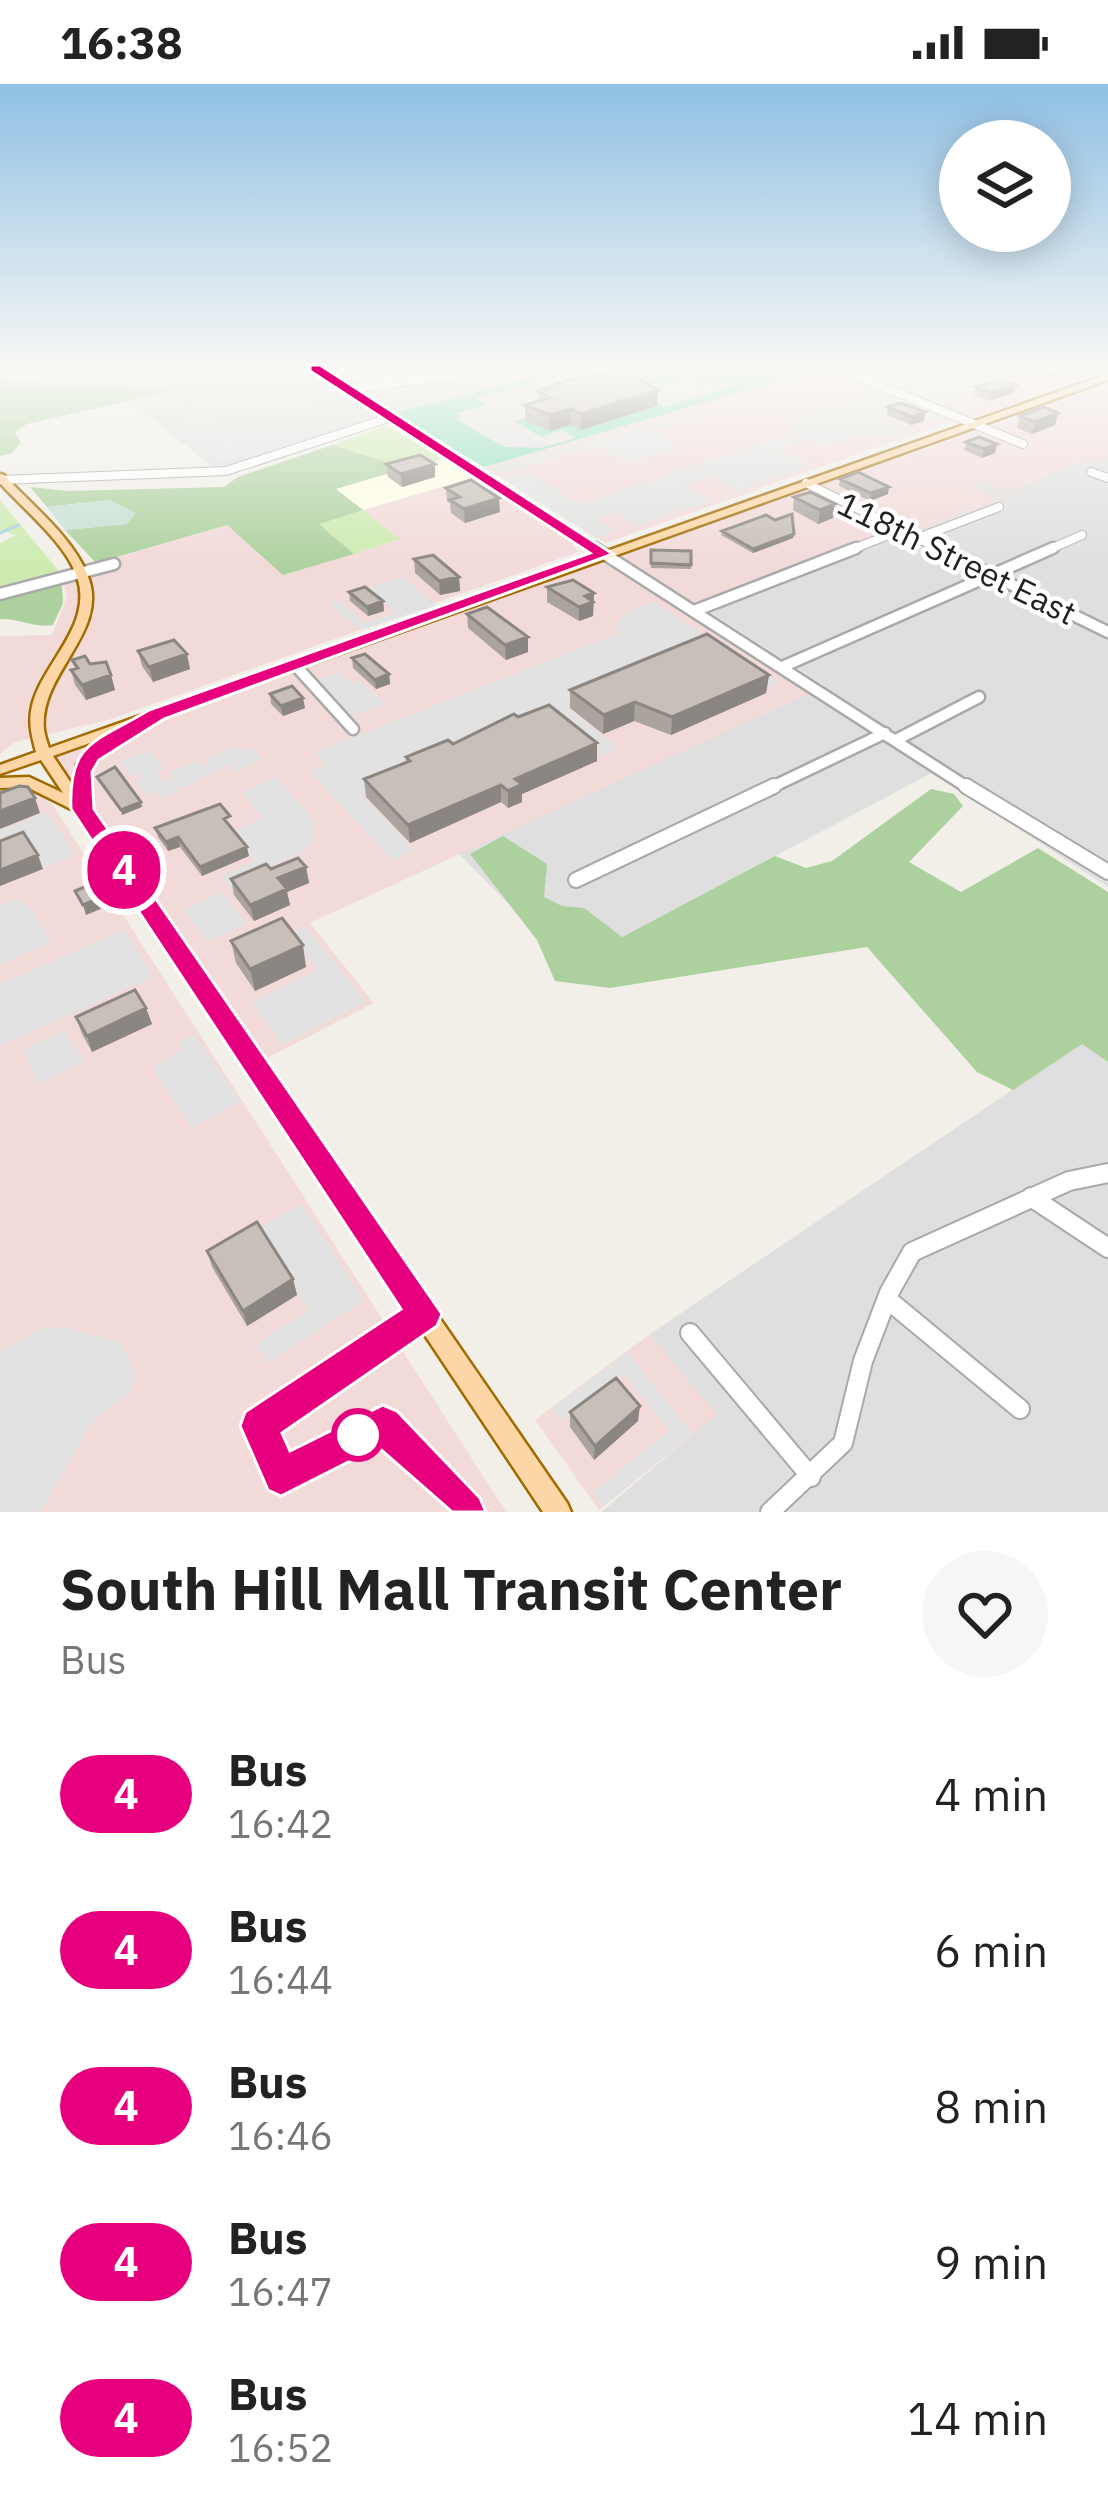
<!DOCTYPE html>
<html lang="en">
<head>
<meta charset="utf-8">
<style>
  :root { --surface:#fff; --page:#f6f6f6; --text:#222; --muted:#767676 }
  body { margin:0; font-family:"IBM Plex Sans",sans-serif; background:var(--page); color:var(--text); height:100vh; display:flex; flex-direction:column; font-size:45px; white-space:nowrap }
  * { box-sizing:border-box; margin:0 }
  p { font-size:39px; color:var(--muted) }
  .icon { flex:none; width:66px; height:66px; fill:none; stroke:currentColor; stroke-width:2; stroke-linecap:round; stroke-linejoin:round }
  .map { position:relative; height:1428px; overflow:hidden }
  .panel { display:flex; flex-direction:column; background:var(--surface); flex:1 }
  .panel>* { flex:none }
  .badge { padding:0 24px; border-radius:39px; font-size:42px; line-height:78px }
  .buttons { position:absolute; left:939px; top:36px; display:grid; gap:24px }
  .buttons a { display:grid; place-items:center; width:132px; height:132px; border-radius:50%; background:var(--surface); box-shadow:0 6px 30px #0003; font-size:60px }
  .map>.badge { position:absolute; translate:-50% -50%; box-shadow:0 0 0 6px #fff }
  .round { display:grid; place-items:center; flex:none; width:126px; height:126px; border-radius:63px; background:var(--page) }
  .summary { display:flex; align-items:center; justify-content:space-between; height:204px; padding:0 60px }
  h1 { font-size:57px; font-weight:700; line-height:90px }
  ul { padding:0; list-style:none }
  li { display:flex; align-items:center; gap:36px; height:156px; padding:0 60px }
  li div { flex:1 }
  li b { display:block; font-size:45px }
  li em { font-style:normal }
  li .badge { min-width:132px; font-weight:700; text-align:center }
  .status { display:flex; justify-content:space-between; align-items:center; height:84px; padding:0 60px; background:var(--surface); direction:ltr }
  .status svg { height:33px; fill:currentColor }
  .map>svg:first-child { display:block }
  .residential { fill:#e0dfdf }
  .commercial { fill:#f2dad9 }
  .education { fill:#ffffe5 }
  .grass { fill:#cdebb0 }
  .forest { fill:#add19e }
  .wetland { fill:#c6e0d4 }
  .pitch { fill:#88e0be }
  .parking { fill:#e2e2e2 }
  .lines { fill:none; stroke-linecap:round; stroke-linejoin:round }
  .stream { stroke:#aad3df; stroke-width:3 }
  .minor-far3-casing { stroke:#a9a9a9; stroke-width:10 }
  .minor-far2-casing { stroke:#a9a9a9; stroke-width:15 }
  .minor-far1-casing { stroke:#a9a9a9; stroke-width:18 }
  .minor-casing { stroke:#a9a9a9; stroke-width:22 }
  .major-casing { stroke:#a06b00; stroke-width:5 }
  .minor-far3 { stroke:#fff; stroke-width:8 }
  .minor-far2 { stroke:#fff; stroke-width:10 }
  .minor-far1 { stroke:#fff; stroke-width:14 }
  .minor { stroke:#fff; stroke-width:18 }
  .major { fill:#fcd6a4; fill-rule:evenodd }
  .wall { fill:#aba49e }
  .shaded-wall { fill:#8b8681 }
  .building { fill:#c7bfb8; stroke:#8b8681; stroke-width:3 }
  .line { fill:#e6007e; stroke:#fff; stroke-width:3 }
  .stop-dot { fill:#fff; stroke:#e6007e; stroke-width:6 }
  .labels { text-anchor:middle; stroke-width:9; stroke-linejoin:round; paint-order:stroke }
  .far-street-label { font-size:33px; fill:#222; stroke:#fff }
</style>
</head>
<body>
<div class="status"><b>16:38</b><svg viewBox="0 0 49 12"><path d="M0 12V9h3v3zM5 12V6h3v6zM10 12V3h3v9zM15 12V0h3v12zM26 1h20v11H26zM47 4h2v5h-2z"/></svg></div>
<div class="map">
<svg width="1108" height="1428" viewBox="0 0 1108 1428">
  <rect width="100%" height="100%" fill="#f2efe9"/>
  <!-- residential -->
  <path class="residential" d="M0 284H303L377 333 260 376 214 384 129 316 169 305 0 296Z
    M324 284H567L396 329Z
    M1108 375V803L932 689 569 881 458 769 825 602 706 526 996 416 968 402 983 396 1007 407 1074 380Z
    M1082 959 1108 978V1428H601L716 1331 650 1250Z"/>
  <!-- commercial -->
  <path class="commercial" d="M822 284 951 337 606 459 484 383Z
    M876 284H1083L1094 290 976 333 961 332 858 289Z
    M1108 300V375L1074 380 1007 407 983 397 970 403 998 416 706 526 628 484 816 606 310 839 374 919 255 980 44 670 892 369 903 373 978 346 1024 364 1031 361 989 343Z
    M472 394 569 456 578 468 108 636 15 658 0 670V552L52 551 67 512 61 490 227 441 284 491 399 456 363 426Z
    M21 704 44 712 52 720 506 1428H0V705Z
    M650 1250 717 1331 599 1426 535 1336Z"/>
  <!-- education -->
  <path class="education" d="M442 375 472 394 363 426 334 405Z"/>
  <!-- grass -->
  <path class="grass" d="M387 342 442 375 406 384 332 361Z
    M0 416 58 486 55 490 0 506V459L16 451 0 446Z
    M363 426 400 455 354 470 318 439Z"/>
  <!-- forest -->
  <path class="forest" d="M0 296 175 306 27 340 15 348 21 359 12 369 0 372Z
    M332 361 406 384 336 405 363 426 319 440 354 470 283 491 227 441 96 479 65 446 126 440 110 416 47 423 30 403 67 407 224 403 238 393Z
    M52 501H62L63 519 53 541C32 544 19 534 0 535V517Z
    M931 705 954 710 963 722 909 778 961 808 1038 764 1108 808V978L1082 960 1013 1006 977 988 867 863 610 904 555 897 537 856 470 770 503 752 547 780 544 813 562 822 584 824 622 853 775 772 806 784 832 777Z"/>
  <!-- wetland -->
  <path class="wetland" d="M110 416 136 429 127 440 65 446 47 423Z"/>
  <!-- pitch -->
  <path class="pitch" d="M567 284H822L484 383 396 329Z"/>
  <!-- parking -->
  <path class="parking" d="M588 284H611L652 304 687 295 701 301 718 297 732 303 664 323 643 312 515 337 541 353 562 346 576 354 540 364 504 363 455 335 461 333 457 329 486 321 476 314Z
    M928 288 949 296 967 290 999 302 966 309 971 313 944 322 889 300Z
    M845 294 945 335 935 338 905 326 880 334 907 347 882 355 867 349 824 363 806 355 778 364 811 382 738 407 710 392 685 401 711 417 637 442 615 429 597 436 615 447 596 454 503 395 527 388 580 420 794 348 796 333 868 311 837 296Z
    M168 308 187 323 234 312 295 314 319 308 329 314 298 322 236 320 197 329 248 370 218 378 211 372 227 367 167 320 148 324 138 316Z
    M722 322 728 324 653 347 680 363 626 379 595 362 504 390 491 382Z
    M402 493 437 521 361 546 329 520 339 517 365 539 396 529 368 504Z
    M653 518 779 598 766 604 705 565 567 623 618 664 594 675 543 633 361 709 415 766 392 776 310 688 326 681 315 668 619 549 613 543 628 527Z
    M339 588 352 599 360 597 385 620 349 632 314 597Z
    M236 662 241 667 251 663 262 675 233 689 228 683 236 679 233 678 184 704 174 701 178 707 160 714 154 707 146 711 135 696 143 693 142 690 132 692 120 677 150 666 164 685 156 688 163 697 172 693 168 688 199 676 204 681 209 679 206 674Z
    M277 693 315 738 312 759 297 771 259 788 263 795 233 808 221 792 255 777 232 748 263 734 241 708Z
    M47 728 75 771 44 784 28 759 0 770V746Z
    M223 808 247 840 207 858 184 825Z
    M18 814 33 828 51 858 0 881V821Z
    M305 843 366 918 282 961 252 918 317 886 290 850Z
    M124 846 153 893 0 962V900Z
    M65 946 84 978 39 1000 22 966Z
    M194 950 240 1018 192 1044 152 984 181 965 178 959Z
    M301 1120 364 1217 267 1279 256 1260 309 1226 259 1144Z
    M64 1243 121 1259 137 1294 131 1307 94 1336 43 1423 38 1428H0V1267L40 1245Z
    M628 1269 692 1350 603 1422 593 1408 669 1347 624 1290 562 1337 553 1324Z"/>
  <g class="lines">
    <!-- stream -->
    <path class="stream" d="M0 449 19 441"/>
    <defs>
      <path id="minor-far3" d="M315 284 600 467
        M372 284 388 297
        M837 284 1023 360
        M1094 284 1108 289
        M348 305 514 284
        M1091 388 1108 394
        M0 396 226 387 392 333
        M806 399 943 467
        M918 454 999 423
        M848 467 901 446
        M1046 467 1082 451"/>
      <path id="minor-far2" d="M595 464 970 705
        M937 464 1108 548
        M0 510 114 480
        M694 527 856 464
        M295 581 353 645
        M782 583 1053 464
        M896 656 979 613
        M768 705 885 649"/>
      <path id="minor-far1" d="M966 702 1108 788
        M576 796 774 702"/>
      <path id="minor" d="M1031 1113 1108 1164
        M887 1215 1020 1325
        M690 1249 811 1393
        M770 1428 843 1359 863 1277 889 1209 912 1168 1069 1097 1108 1089"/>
      <path id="major" d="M1108 290V296L125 646 127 649 125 652 91 681 88 724 567 1419 571 1428H543L75 727 27 703 0 704V694L29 693 63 709 41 676 0 690V681L36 668C32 653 28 639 32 622 42 579 94 541 77 493 66 459 24 426 0 399V390L4 391C31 421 71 451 87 490 112 547 38 589 44 646 45 652 47 658 49 664ZM107 653 77 680 75 705 53 672Z"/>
    </defs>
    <!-- minor-far3 casing -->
    <use href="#minor-far3" class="minor-far3-casing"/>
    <!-- minor-far2 casing -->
    <use href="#minor-far2" class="minor-far2-casing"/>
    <!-- minor-far1 casing -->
    <use href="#minor-far1" class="minor-far1-casing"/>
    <!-- minor casing -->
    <use href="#minor" class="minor-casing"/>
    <!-- major casing -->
    <use href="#major" class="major-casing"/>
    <!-- minor-far3 -->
    <use href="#minor-far3" class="minor-far3"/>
    <!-- minor-far2 -->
    <use href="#minor-far2" class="minor-far2"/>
    <!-- minor-far1 -->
    <use href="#minor-far1" class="minor-far1"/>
    <!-- minor -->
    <use href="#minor" class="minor"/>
    <!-- major -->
    <use href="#major" class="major"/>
  </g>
  <!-- wall -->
  <path class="wall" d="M1038 284H1074V286L1052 294 1037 289Z
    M976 303 1014 309 989 317 974 311Z
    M538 307 657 322 581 346 570 341 550 347 525 337V321L538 317Z
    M888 323 924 337 911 341 887 331Z
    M1020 332 1055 341 1032 350 1017 344Z
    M966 358 997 360 995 369 982 374 964 366Z
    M386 380H435V393L402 403 388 393Z
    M840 395 888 410 870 417 839 402Z
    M446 404 500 428 465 439 451 429 450 419 447 417Z
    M794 413 833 434 818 440 793 426Z
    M722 447 794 450 793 454 753 469 721 451Z
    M651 466 691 467V485L651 484Z
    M414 475 459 493 460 507 440 511 415 489Z
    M547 503 594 509 593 532 579 537 547 518Z
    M349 508 383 517 384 527 368 532 350 517Z
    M467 530 528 568 506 576 468 544Z
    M138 567 190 585 153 598 142 582Z
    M352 574 389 590 390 600 376 605 353 584Z
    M72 576 90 580 111 591 115 606 86 616 75 601 71 586 75 585Z
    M769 591 766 609 671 651 634 637 603 650 570 624V606Z
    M270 610 305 624 283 632 271 620Z
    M518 633 597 677 522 710V718L508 724 501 718 410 759 366 713 364 695 406 678V673L453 660Z
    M232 741 230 742 249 772 202 792 180 763 168 767 158 753 155 744Z
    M306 783 309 799 287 808 290 821 254 837 234 811 231 795 271 785Z
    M231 857 306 883 255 907 236 879Z
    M146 924 152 940 92 968 82 950 76 933Z
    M207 1167 293 1195 297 1211 247 1242 212 1183Z
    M570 1328 638 1337 594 1376 570 1343Z"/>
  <!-- shaded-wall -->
  <path class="shaded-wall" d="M1054 284H1074V286L1052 294Z
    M1016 301 1014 309 989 317 991 309Z
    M658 306 657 322 581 346 582 330Z
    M571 325 570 341 550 347 549 331Z
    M925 328 924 337 911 341 912 333Z
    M1058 329 1055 341 1032 350 1035 338Z
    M997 360 995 369 982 374 984 365Z
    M435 380V393L402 403 401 390Z
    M889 403 888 410 870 417 871 409Z
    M499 414 500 428 465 439 464 425Z
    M835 420 833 434 818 440 820 426Z
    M794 450 793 454 753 469V465Z
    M459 493 460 507 440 511 439 497Z
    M594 509 593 532 579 537V523L585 512Z
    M383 517 384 527 368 532 367 523Z
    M528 553V568L506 576 505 561Z
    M187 570 190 585 153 598 149 583Z
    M389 590 390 600 376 605 375 596Z
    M111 591 115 606 86 616 82 601Z
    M769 591 766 609 671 651 672 633Z
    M303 614 305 624 283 632 281 622Z
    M635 618 634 637 603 650 604 631Z
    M597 659V677L522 710V718L508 724V707L515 695Z
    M501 701V718L410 759 408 741Z
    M35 714 40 729 0 745V727Z
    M141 718 142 723 122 731 121 726Z
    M178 753 180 763 168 767 166 758Z
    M247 763 249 772 202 792 200 783Z
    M38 771 43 785 0 802V786Z
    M306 783 309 799 287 808 290 821 254 837 250 821 278 794Z
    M100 814 103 824 86 831 83 821Z
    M303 861 306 883 255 907 250 885Z
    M146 924 152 940 92 968 87 952Z
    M293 1195 297 1211 247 1242 243 1227Z
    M640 1322 638 1337 594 1376 595 1362Z"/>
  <!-- building -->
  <path class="building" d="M625 286 658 306 582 330 571 325 549 331 525 321 550 314 538 307 568 296Z
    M1001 296 1016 301 991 309 976 303Z
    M901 319 925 328 912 333 888 323Z
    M1043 323 1058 329 1035 338 1020 332Z
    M979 353 997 360 984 365 966 358Z
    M420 371 435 380 401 390 386 380Z
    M858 388 889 403 871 409 840 395Z
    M471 396 499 414 464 425 450 416 460 413 446 404Z
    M810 408 835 420 820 426 794 413Z
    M792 430 794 450 753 465 722 447 766 431 775 436Z
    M651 466 691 467V481L651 479Z
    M433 471 459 493 439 497 414 475Z
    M573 496 594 509 585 512 593 518 579 523 547 503Z
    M365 503 383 517 367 523 349 508Z
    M487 523 528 553 505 561 467 530Z
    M707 550 769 591 672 633 635 618 604 631 570 606Z
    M174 556 187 570 149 583 138 567Z
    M365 570 389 590 375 596 352 574Z
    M85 572 90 580 106 578 111 591 82 601 71 586 78 584 72 576Z
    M292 602 303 614 281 622 270 610Z
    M549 621 597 659 515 695 522 700 508 707 501 701 408 741 364 695 410 677 406 673 448 656 453 660 514 630 518 633Z
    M115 683 141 718 121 726 97 693Z
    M19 702 28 703 35 714 0 727V709Z
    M220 720 230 732 224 735 247 763 200 783 178 753 166 758 155 744Z
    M23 748 38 771 0 786V757Z
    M298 774 306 783 278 794 287 805 250 821 231 795 266 780 271 785Z
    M92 800 100 814 83 821 75 807Z
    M282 834 303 861 250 885 231 857Z
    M135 906 146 924 87 952 76 933Z
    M257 1138 293 1195 243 1227 207 1167Z
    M616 1294 640 1322 595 1362 570 1328Z"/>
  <!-- sky -->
  <linearGradient id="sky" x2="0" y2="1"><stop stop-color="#8fc0e4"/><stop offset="0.59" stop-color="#f9f8f5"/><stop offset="1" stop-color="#f9f8f5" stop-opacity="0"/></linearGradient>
  <rect width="1108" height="484" fill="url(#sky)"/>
  <!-- line -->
  <path class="line" d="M310 281H320L613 470 164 635 99 676 92 688 94 725 442 1230 437 1242 282 1349 290 1367 383 1321 397 1327 480 1414 486 1428H452L378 1363 281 1412 268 1406 240 1342 245 1328 401 1225 71 725C68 657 96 658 149 626L590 469 310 287Z"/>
  <!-- markers -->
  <circle class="stop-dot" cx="358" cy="1351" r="24"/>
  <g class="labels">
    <!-- far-street labels -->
    <g class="far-street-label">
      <text transform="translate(957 474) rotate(26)" y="12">118th Street East</text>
    </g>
  </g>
</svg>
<div class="buttons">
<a><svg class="icon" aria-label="layers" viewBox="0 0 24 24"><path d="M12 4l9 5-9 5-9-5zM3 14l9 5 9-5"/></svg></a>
</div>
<b class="badge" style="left:124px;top:786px;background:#e6007e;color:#fff">4</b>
</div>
<section class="panel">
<div class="summary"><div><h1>South Hill Mall Transit Center</h1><p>Bus</p></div><a class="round"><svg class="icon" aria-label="heart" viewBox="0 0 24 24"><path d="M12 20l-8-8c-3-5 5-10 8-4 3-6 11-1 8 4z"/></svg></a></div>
<ul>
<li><span class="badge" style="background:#e6007e;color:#fff">4</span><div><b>Bus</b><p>16:42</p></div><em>4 min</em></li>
<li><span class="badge" style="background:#e6007e;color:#fff">4</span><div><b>Bus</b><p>16:44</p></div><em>6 min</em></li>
<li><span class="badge" style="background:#e6007e;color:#fff">4</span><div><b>Bus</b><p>16:46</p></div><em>8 min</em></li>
<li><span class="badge" style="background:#e6007e;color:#fff">4</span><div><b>Bus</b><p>16:47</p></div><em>9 min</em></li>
<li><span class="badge" style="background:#e6007e;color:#fff">4</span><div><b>Bus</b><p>16:52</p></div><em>14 min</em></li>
</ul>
</section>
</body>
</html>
